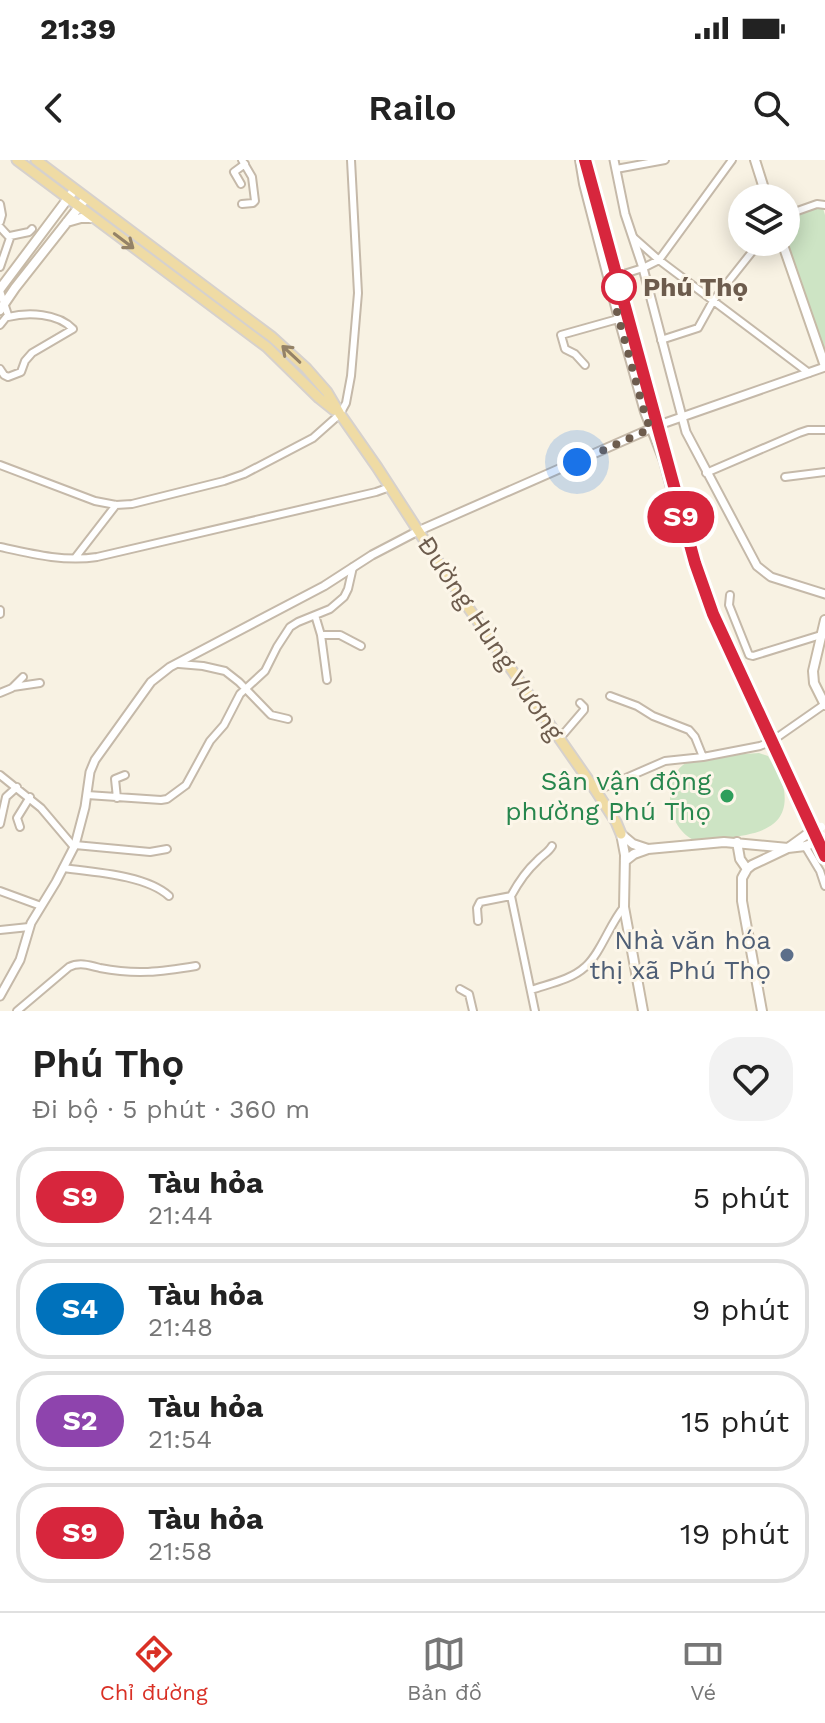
<!DOCTYPE html>
<html lang="vi">
<head>
<meta charset="utf-8">
<style>
  :root { --surface:#fff; --page:#f2f2f2; --text:#222; --muted:#767676; --line:#e0e0e0; --accent:#d93025 }
  body { margin:0; font-family:"Work Sans",sans-serif; background:var(--page); color:var(--text); height:100vh; display:flex; flex-direction:column; font-size:30px; white-space:nowrap }
  * { box-sizing:border-box; margin:0 }
  p { font-size:26px; color:var(--muted) }
  .icon { flex:none; width:44px; height:44px; fill:none; stroke:currentColor; stroke-width:2; stroke-linecap:round; stroke-linejoin:round }
  .map { position:relative; height:851px; overflow:hidden }
  .drawer { display:flex; flex-direction:column; background:var(--surface); flex:1 }
  .drawer>* { flex:none }
  .badge { padding:0 16px; border-radius:26px; font-size:28px; line-height:52px }
  .fabs { position:absolute; left:728px; top:24px; display:grid; gap:16px }
  .fabs a { display:grid; place-items:center; width:72px; height:72px; border-radius:50%; background:var(--surface); box-shadow:0 4px 20px #0003; font-size:40px }
  .you { position:absolute; width:40px; height:40px; margin:-20px; border:6px solid #fff; border-radius:50%; background:#1a73e8; box-shadow:0 0 0 12px #1a73e833 }
  .map>.badge { position:absolute; translate:-50% -50%; box-shadow:0 0 0 4px #fff }
  .round { display:grid; place-items:center; flex:none; width:84px; height:84px; border-radius:32px; background:var(--page) }
  .head { display:flex; align-items:center; justify-content:space-between; height:136px; padding:0 32px }
  h1 { font-size:38px; font-weight:600; line-height:60px }
  ul { padding:0; list-style:none }
  li { display:flex; align-items:center; gap:24px; height:100px; margin:0 16px 12px; padding:0 16px; border:4px solid var(--line); border-radius:32px }
  li div { flex:1 }
  li b { display:block; font-size:30px }
  li em { font-style:normal }
  li .badge { min-width:88px; font-weight:700; text-align:center }
  .status { display:flex; justify-content:space-between; align-items:center; height:56px; padding:0 40px; background:var(--surface); direction:ltr }
  .status svg { height:22px; fill:currentColor }
  header { display:flex; justify-content:space-between; align-items:center; height:104px; padding:0 32px; background:var(--surface); font-size:36px; font-weight:600 }
  .tab-bar { display:flex; justify-content:space-around; align-items:center; height:112px; border-top:2px solid var(--line); background:var(--surface); font-size:22px; color:var(--muted) }
  .tab-bar a { display:grid; justify-items:center; gap:4px }
  .tab-bar .selected { color:var(--accent) }
  .map>svg:first-child { display:block }
  .park { fill:#cde4c4 }
  .lines { fill:none; stroke-linecap:round; stroke-linejoin:round }
  .minor-casing { stroke:#c5b9a9; stroke-width:10 }
  .tertiary-casing { stroke:#c5b9a9; stroke-width:11 }
  .secondary-casing { stroke:#c7baa7; stroke-width:12 }
  .primary-casing { stroke:#d6d1cd; stroke-width:13 }
  .minor { stroke:#fff; stroke-width:6 }
  .tertiary { stroke:#fff; stroke-width:7 }
  .secondary { stroke:#fff; stroke-width:8 }
  .primary { stroke:#efdba4; stroke-width:9 }
  .rail { stroke:#b6a4bf; stroke-width:2; stroke-dasharray:12 8; stroke-linecap:butt }
  .secondary-bridge-casing { stroke:#c7baa7; stroke-width:12; stroke-linecap:butt }
  .secondary-bridge { stroke:#fff; stroke-width:8 }
  .oneway { stroke:#948267 }
  .line-casing { stroke:#fff; stroke-width:18 }
  .line { stroke:#d7263d; stroke-width:12 }
  .walk { stroke:#6d5c4d; stroke-width:8; stroke-dasharray:0 14.4 }
  .stop-dot { fill:#fff; stroke:#d7263d; stroke-width:4 }
  .leisure-dot { fill:#2e9e5b; stroke:#fcf6e9; stroke-width:3 }
  .service-dot { fill:#5c6f8a; stroke:#fcf6e9; stroke-width:3 }
  .labels { text-anchor:middle; stroke-width:6; stroke-linejoin:round; paint-order:stroke }
  .stop-label { font-size:26px; font-weight:bold; fill:#6d5c4d; stroke:#fcf6e9; text-anchor:start }
  .street-label { font-size:26px; fill:#6d5c4d; stroke:#fcf6e9 }
  .leisure-label { font-size:26px; fill:#27864d; stroke:#fcf6e9; text-anchor:end }
  .service-label { font-size:26px; fill:#4e5e75; stroke:#fcf6e9; text-anchor:end }
</style>
</head>
<body>
<div class="status"><b>21:39</b><svg viewBox="0 0 49 12"><path d="M0 12V9h3v3zM5 12V6h3v6zM10 12V3h3v9zM15 12V0h3v12zM26 1h20v11H26zM47 4h2v5h-2z"/></svg></div>
<header><svg class="icon" aria-label="back" viewBox="0 0 24 24"><path d="M15 5l-7 7 7 7"/></svg>Railo<svg class="icon" aria-label="search" viewBox="0 0 24 24"><circle cx="10" cy="10" r="6"/><path d="M15 15l6 6"/></svg></header>
<div class="map">
<svg width="825" height="851" viewBox="0 0 825 851">
  <rect width="100%" height="100%" fill="#f8f2e3"/>
  <!-- park -->
  <path class="park" d="M822 45 825 55V190H823L786 77V57Z
    M759 593 768 596C774 607 782 619 784 630 790 669 756 674 727 678 716 680 700 685 690 678 679 671 670 655 670 642 670 629 673 610 686 603 700 596 743 594 759 593Z"/>
  <g class="lines">
    <defs>
      <path id="minor" d="M242 0 252 17 255 41 253 43 242 44
        M579 0 583 24 618 159 644 252 663 301 678 358 664 359
        M616 9 665 0
        M241 24 234 12 245 4
        M0 44 2 55 0 62
        M786 55 817 44 825 45
        M0 67 10 78 0 107
        M10 76 29 72 32 69
        M633 77 659 100 809 213
        M608 119 643 108 659 100 732 0
        M0 131 8 155 0 165
        M661 180 698 168 713 141 755 88 771 82
        M585 205 575 194 565 189 561 175 618 159
        M0 209 4 215 8 217 21 212 25 201 32 193 73 169C58 153 28 152 8 157
        M0 305 95 341 116 345 132 344 224 321 244 314 313 278 340 254 346 243 351 216 358 133 351 0
        M706 313 799 273 808 270H825
        M785 317 825 312
        M0 387C32 394 64 402 97 397L376 332 390 327
        M75 398 116 345
        M730 435 729 445 749 495 753 496 821 475
        M0 450V454
        M315 455 321 475 327 520
        M321 475H340L361 486
        M179 504 203 506 225 511 239 522 271 555 288 559
        M13 527 40 523
        M0 533 12 528 23 517
        M610 536 637 546 653 556 689 570 695 577 703 597
        M560 578 584 550V547L580 543
        M0 615 41 648 74 687
        M596 631 665 601 703 597 760 586 772 581 825 544
        M87 635 161 640 167 639 186 625 210 581 224 565 240 534 265 511 277 487 290 467 298 462 330 449 344 437 348 429 353 407
        M117 638 115 619 125 615
        M0 664 6 637 17 627
        M20 667 17 658 30 637
        M75 685 150 692 167 689
        M805 686 820 711 825 726
        M63 708C93 712 146 715 169 736
        M0 731 41 746
        M478 761 477 748 480 742 511 736
        M0 770 29 767
        M460 829 469 834 473 851
        M531 830C548 824 571 820 585 807 601 793 609 765 624 747
        M17 851 69 807C79 802 89 805 100 808 136 815 160 812 196 806
        M535 851 511 736C518 723 526 711 537 701 542 695 548 693 552 686"/>
      <path id="tertiary" d="M614 0 625 54 643 108 686 272 757 406 771 417 825 434
        M0 836 20 800 31 763 56 722 75 685 85 647 90 612 95 600 151 522 170 507 324 426 372 395 418 371 659 265 825 207"/>
      <path id="secondary" d="M755 0 767 38
        M67 62 81 58H93
        M782 82 825 206
        M0 129 72 33
        M0 150 15 128 86 38
        M825 460 813 511 814 523 825 545
        M621 674 633 684 648 689 724 682 788 688 805 686 811 684
        M621 674 625 695 624 747 643 851
        M737 682 740 699 747 709
        M625 701 634 694 648 689
        M762 851 742 741V718L747 709 752 705 788 688 806 675"/>
      <path id="primary" d="M17 0 267 187 319 238 334 250
        M36 0 272 177 306 208 327 232 340 254 377 307 463 440 596 631 616 662 621 674"/>
    </defs>
    <!-- minor casing -->
    <use href="#minor" class="minor-casing"/>
    <!-- tertiary casing -->
    <use href="#tertiary" class="tertiary-casing"/>
    <!-- secondary casing -->
    <use href="#secondary" class="secondary-casing"/>
    <!-- primary casing -->
    <use href="#primary" class="primary-casing"/>
    <!-- minor -->
    <use href="#minor" class="minor"/>
    <!-- tertiary -->
    <use href="#tertiary" class="tertiary"/>
    <!-- secondary -->
    <use href="#secondary" class="secondary"/>
    <!-- primary -->
    <use href="#primary" class="primary"/>
    <!-- rail -->
    <path class="rail" d="M585 0 695 403 713 454 825 696"/>
    <defs>
      <path id="secondary-bridge" d="M806 675 821 667
        M811 684 825 677"/>
    </defs>
    <!-- secondary-bridge casing -->
    <use href="#secondary-bridge" class="secondary-bridge-casing"/>
    <!-- secondary-bridge -->
    <use href="#secondary-bridge" class="secondary-bridge"/>
  </g>
  <!-- one-way arrows -->
  <defs><path id="oneway-shaft" d="M-6 0H5M1.5-3L5.5 0L1.5 3" fill="none" stroke-width="1.6" stroke-linecap="round" stroke-linejoin="round" transform="scale(2)"/></defs>
  <g class="oneway">
    <use href="#oneway-shaft" transform="translate(124 81) rotate(37)"/>
    <use href="#oneway-shaft" transform="translate(291 194) rotate(-137)"/>
  </g>
  <g class="lines">
    <defs>
      <path id="line" d="M585 0 695 403 713 454 825 696"/>
    </defs>
    <!-- line casing -->
    <use href="#line" class="line-casing"/>
    <!-- line -->
    <use href="#line" class="line"/>
    <!-- walk -->
    <path class="walk" d="M577 302 650 269 644 251 608 119 617 117 619 127"/>
  </g>
  <!-- markers -->
  <circle class="stop-dot" cx="619" cy="127" r="16"/>
  <circle class="leisure-dot" cx="727" cy="636" r="8"/>
  <circle class="service-dot" cx="787" cy="795" r="8"/>
  <g class="labels">
    <!-- stop labels -->
    <g class="stop-label">
      <text x="643" y="136">Phú Thọ</text>
    </g>
    <!-- street labels -->
    <g class="street-label">
      <text transform="translate(491 478) rotate(56)" y="9">Đường Hùng Vương</text>
    </g>
    <!-- leisure labels -->
    <g class="leisure-label">
      <text x="711" y="630">Sân vận động<tspan x="711" dy="30">phường Phú Thọ</tspan></text>
    </g>
    <!-- service labels -->
    <g class="service-label">
      <text x="771" y="789">Nhà văn hóa<tspan x="771" dy="30">thị xã Phú Thọ</tspan></text>
    </g>
  </g>
</svg>
<div class="fabs">
<a><svg class="icon" aria-label="layers" viewBox="0 0 24 24"><path d="M12 4l9 5-9 5-9-5zM3 14l9 5 9-5"/></svg></a>
</div>
<div class="you" style="left:577px;top:302px"></div>
<b class="badge" style="left:681px;top:357px;background:#d7263d;color:#fff">S9</b>
</div>
<section class="drawer">
<div class="head"><div><h1>Phú Thọ</h1><p>Đi bộ · 5 phút · 360 m</p></div><a class="round"><svg class="icon" aria-label="heart" viewBox="0 0 24 24"><path d="M12 20l-8-8c-3-5 5-10 8-4 3-6 11-1 8 4z"/></svg></a></div>
<ul>
<li><span class="badge" style="background:#d7263d;color:#fff">S9</span><div><b>Tàu hỏa</b><p>21:44</p></div><em>5 phút</em></li>
<li><span class="badge" style="background:#0072bc;color:#fff">S4</span><div><b>Tàu hỏa</b><p>21:48</p></div><em>9 phút</em></li>
<li><span class="badge" style="background:#8e44ad;color:#fff">S2</span><div><b>Tàu hỏa</b><p>21:54</p></div><em>15 phút</em></li>
<li><span class="badge" style="background:#d7263d;color:#fff">S9</span><div><b>Tàu hỏa</b><p>21:58</p></div><em>19 phút</em></li>
</ul>
</section>
<nav class="tab-bar">
<a class="selected"><svg class="icon" aria-label="directions" viewBox="0 0 24 24"><path d="M12 3l9 9-9 9-9-9zM9 14v-3h6M13 9l2 2-2 2"/></svg>Chỉ đường</a>
<a><svg class="icon" aria-label="map" viewBox="0 0 24 24"><path d="M3 6l6-2 6 2 6-2v14l-6 2-6-2-6 2zM9 4v14M15 6v14"/></svg>Bản đồ</a>
<a><svg class="icon" aria-label="tickets" viewBox="0 0 24 24"><path d="M3 7h18v10H3zM15 7v10"/></svg>Vé</a>
</nav>
</body>
</html>
